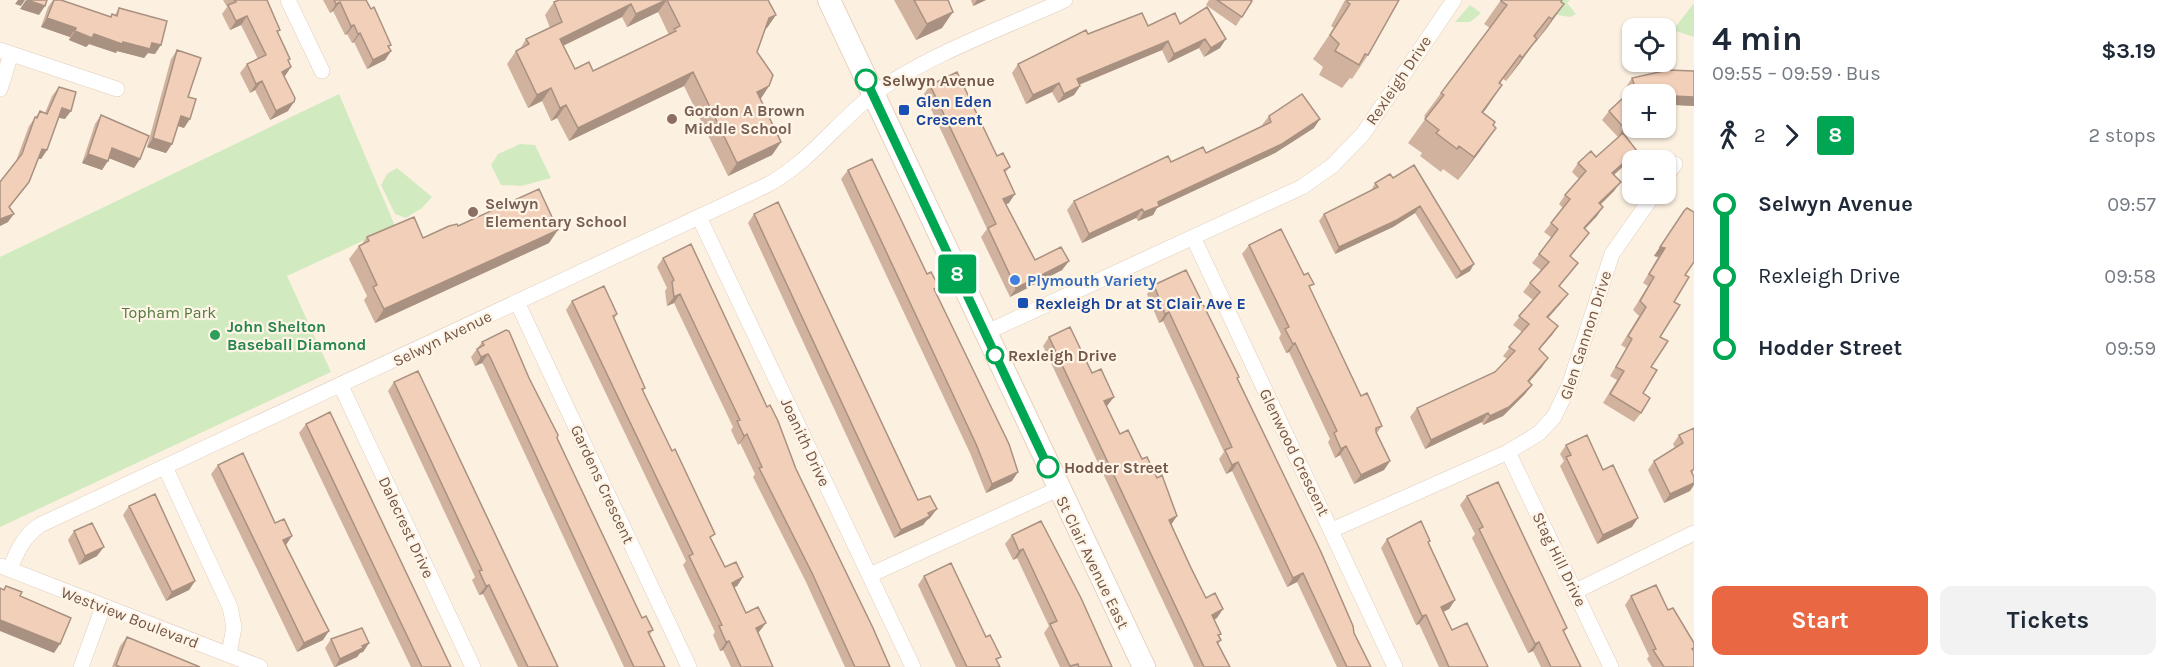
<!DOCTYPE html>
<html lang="en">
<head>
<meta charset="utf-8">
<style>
  :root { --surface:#fff; --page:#f2f2f3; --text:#1f2937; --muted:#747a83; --accent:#e96743 }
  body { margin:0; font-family:Karla,sans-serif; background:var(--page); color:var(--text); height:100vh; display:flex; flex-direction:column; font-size:22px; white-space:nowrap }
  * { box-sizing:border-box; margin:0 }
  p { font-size:20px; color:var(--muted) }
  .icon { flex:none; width:33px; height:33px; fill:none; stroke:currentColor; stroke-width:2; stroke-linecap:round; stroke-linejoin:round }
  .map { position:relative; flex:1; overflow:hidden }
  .side { display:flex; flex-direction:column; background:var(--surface); width:480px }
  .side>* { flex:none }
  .badge { padding:0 12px; border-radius:4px; font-size:21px; line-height:39px }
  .controls { position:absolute; left:1622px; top:18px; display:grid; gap:12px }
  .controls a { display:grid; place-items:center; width:54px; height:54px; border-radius:12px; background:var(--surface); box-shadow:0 2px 4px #0004; font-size:30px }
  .map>.badge { position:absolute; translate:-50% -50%; box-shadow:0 0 0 3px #fff }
  .legs { display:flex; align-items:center; gap:9px; height:66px; padding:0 18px; font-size:20px }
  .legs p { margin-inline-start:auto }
  .summary { display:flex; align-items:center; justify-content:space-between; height:102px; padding:0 18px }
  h1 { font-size:33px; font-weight:700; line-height:45px }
  .action { display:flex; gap:12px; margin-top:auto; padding:12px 18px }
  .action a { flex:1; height:69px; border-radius:12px; background:var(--accent); color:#fff; font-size:24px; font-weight:700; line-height:69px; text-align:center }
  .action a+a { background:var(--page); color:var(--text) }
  ul { padding:0 18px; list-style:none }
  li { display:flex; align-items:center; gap:21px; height:72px; font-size:22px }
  li i { display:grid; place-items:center; width:9px; height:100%; margin:0 8px; background:currentColor }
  li i::after { content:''; width:15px; height:15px; margin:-8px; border:4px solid; border-radius:50%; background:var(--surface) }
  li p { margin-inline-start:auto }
  li:first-child i { background:linear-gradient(#0000 50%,currentColor 0) }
  li:last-child i { background:linear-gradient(currentColor 50%,#0000 0) }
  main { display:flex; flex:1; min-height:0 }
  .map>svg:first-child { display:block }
  .green { fill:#d1eabf }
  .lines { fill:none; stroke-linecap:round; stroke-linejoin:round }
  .street-casing { stroke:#e1cdbd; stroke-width:16 }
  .secondary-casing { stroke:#e8d0bc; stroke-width:24 }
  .street { stroke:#fff; stroke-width:15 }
  .secondary { stroke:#fff; stroke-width:22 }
  .wall { fill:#d0b29e; fill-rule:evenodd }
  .shaded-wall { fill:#a99181 }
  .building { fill:#f2cfb8; stroke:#a99181; stroke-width:1.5 }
  .line-1-casing { stroke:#fff; stroke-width:14 }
  .line-1 { stroke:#00a651; stroke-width:9 }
  .stop-1-dot { fill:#fff; stroke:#00a651; stroke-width:3 }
  .transit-dot { fill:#1a4fb4; stroke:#fff5e7; stroke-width:2 }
  .education-dot { fill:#8d6e63; stroke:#fff5e7; stroke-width:2 }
  .shop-dot { fill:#3f7fe0; stroke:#fff5e7; stroke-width:2 }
  .leisure-dot { fill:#2e9e5b; stroke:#fff5e7; stroke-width:2 }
  .labels { text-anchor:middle; stroke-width:4.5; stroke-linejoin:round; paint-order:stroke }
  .stop-label { font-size:16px; font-weight:bold; fill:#745748; stroke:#fff5e7; text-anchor:start }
  .street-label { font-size:16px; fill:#745748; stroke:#fff5e7 }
  .transit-label { font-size:16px; font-weight:bold; fill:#164399; stroke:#fff5e7; text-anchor:start }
  .education-label { font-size:16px; font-weight:bold; fill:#785e54; stroke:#fff5e7; text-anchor:start }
  .shop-label { font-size:16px; font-weight:bold; fill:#366cbe; stroke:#fff5e7; text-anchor:start }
  .park-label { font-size:16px; fill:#517a40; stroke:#fff5e7 }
  .leisure-label { font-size:16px; font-weight:bold; fill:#27864d; stroke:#fff5e7; text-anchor:start }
</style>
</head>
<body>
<main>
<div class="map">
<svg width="1694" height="667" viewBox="0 0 1694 667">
  <rect width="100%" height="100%" fill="#fcf1e1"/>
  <!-- green -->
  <path class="green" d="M1543 0H1570L1567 3 1576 14 1570 17 1558 15Z
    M1694 3V37L1673 30Z
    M1470 5 1481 13 1470 22H1455Z
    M339 94 395 226 287 276 331 372 0 527V257Z
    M520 144 535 145 551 178 521 186 501 185 491 165 498 154Z
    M397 168 432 197 422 208 406 218 395 214 381 185 387 174Z"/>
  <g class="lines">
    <defs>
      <path id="street" d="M288 0 322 71
        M0 50 117 89
        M0 89 11 54
        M1665 178 1675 164
        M699 217 913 667
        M1193 237 1395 667
        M517 302 689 667
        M985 333 1302 187 1332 166 1363 134 1454 0
        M341 386 473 667
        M1508 452 1611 667
        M165 467 230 607 234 627 229 654
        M1332 530 1508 452 1539 433 1554 417 1569 386 1612 254 1654 194
        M1 566 260 667
        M10 569C17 551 23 537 40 525L767 185C810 162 837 122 875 93 927 55 1006 27 1065 0
        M870 575 1058 489
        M1576 591 1694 533
        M81 667 103 607"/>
      <path id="secondary" d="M829 0 1144 667"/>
    </defs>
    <!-- street casing -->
    <use href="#street" class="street-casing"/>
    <!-- secondary casing -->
    <use href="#secondary" class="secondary-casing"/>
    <!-- street -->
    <use href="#street" class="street"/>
    <!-- secondary -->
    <use href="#secondary" class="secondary"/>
  </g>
  <!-- wall -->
  <path class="wall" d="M53 0H61L111 17 112 14 115 15 119 8 155 54 148 53 144 58 117 51 116 53 89 44 86 47 69 40 70 37 41 27 48 7Z
    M223 0H267L280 30 278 32 288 62 284 77 288 111 270 120 255 90 250 93 240 73 247 64 258 59 241 25 230 30 222 14 227 7Z
    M323 0H366L391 45 389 47 391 51 385 60 367 69 354 42 352 43 347 34 345 35 333 11 330 13Z
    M559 0H768L776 15 766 28 757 52 769 86 760 99 781 142 772 155 728 176 684 86 569 141 557 118 551 121 542 101 528 108 507 64 516 51 520 49 526 39 550 28 545 15 554 2ZM658 12 669 35 593 71 575 69 563 46 622 17 627 27Z
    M894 0H948L942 28 916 40Z
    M971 0H986L973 6Z
    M1209 0H1250L1252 1 1236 26 1206 5Z
    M1345 0H1399L1368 55 1352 79 1350 78 1342 88 1319 75 1323 67 1313 59 1334 28 1331 26Z
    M1501 0 1561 2 1564 4 1547 28 1535 43V42L1506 81 1503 79 1500 84 1483 112 1480 151 1458 180 1443 169 1441 172 1420 156 1422 153 1408 143 1426 118 1424 116 1441 93 1490 28 1484 24Z
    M1180 24 1220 48 1204 57 1199 48 1168 63 1162 50 1079 85 1080 86 1074 95 1058 103 1052 92 1026 104 1012 73 1018 64 1148 26Z
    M177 50 188 97 184 128 178 126 172 144 166 153 147 147 171 59Z
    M1694 71V106L1675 105 1670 112 1632 94V124L1618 137 1602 120 1609 111 1628 93 1626 87 1632 78Z
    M930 85 997 156 1010 167 1005 173 1009 203 1006 204 1035 260 1069 261 1062 270 1010 297 981 237 987 229 924 94Z
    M59 87 65 119 59 118 47 150 41 159 38 158 29 182 10 207 8 222 0 226V182L16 161 29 126 40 111 45 113 52 96Z
    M101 115 140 159 134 168 109 158 102 170 82 163 95 124Z
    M1269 116 1314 128 1275 153 1157 208 1153 215 1138 221 1136 218 1082 243 1067 210 1074 201 1206 153 1263 126 1262 125Z
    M1596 157 1631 159 1614 175V191L1601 204 1597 216 1585 229 1583 241 1570 257 1571 272 1559 287 1561 303 1548 318 1558 326 1552 335 1539 349 1542 367 1529 382 1532 385 1525 394 1503 416 1483 425 1482 422 1425 449 1410 417 1417 408 1495 372 1507 359 1503 356 1522 332 1513 325 1533 300 1523 292 1530 283 1541 270 1532 263 1552 238 1544 232 1563 208 1559 204 1565 195 1579 179 1572 172 1578 163Z
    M1414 165 1470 271 1456 279 1415 213 1393 227 1335 254 1319 221 1324 214 1371 191 1375 183 1393 178Z
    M848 170 935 291 1012 481 986 493 970 453 841 179Z
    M1684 211 1685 275 1660 337 1643 393 1641 413 1634 422 1603 403 1617 380 1610 376 1626 348 1621 345 1639 316 1633 310 1648 286 1643 283 1658 257 1654 256Z
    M754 214 918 500 930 518 927 520 923 525 894 538 748 223Z
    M458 226 549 243 375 323 364 300 367 296 349 259 359 246 362 244 367 237 423 238Z
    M1249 245 1310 289 1361 396 1382 426 1377 433 1390 461 1384 470 1354 484 1340 455 1335 458 1328 442 1330 439 1289 352 1286 353 1279 338 1281 334 1242 254Z
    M663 258 796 469 890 667H845L806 582 753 477 755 474 740 443 738 445 731 430 733 427 674 303 667 306 665 291 667 288 657 267Z
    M1154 285 1239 377 1238 379 1354 633 1371 667H1337L1297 582 1287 587 1232 471 1226 474 1219 459 1224 452 1163 321 1159 323 1147 294Z
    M572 301 617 314 614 319 645 388 643 391 712 540 725 567 743 577 737 586 734 587 746 613 759 632 758 633 773 667H731L723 650 720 651 713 635 715 632 683 565 686 561 566 310Z
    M1049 337 1092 373 1114 397 1106 406 1120 434 1171 524 1206 598 1217 618 1214 620 1221 634 1219 636 1221 640 1218 644 1230 667H1194L1043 346Z
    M482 342 529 378 642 618 653 630 650 634 665 667H624L484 366 482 363 475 366 471 357Z
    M394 382 558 667H518L483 594 479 595 472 580 475 577 388 391Z
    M306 424 451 667H411L299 433Z
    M1694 428 1693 475 1690 491 1664 503 1648 470 1654 461 1675 448 1673 444 1679 435Z
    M1566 445 1632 527 1597 544 1560 466 1564 461 1560 454Z
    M218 465 286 544 323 640 297 652 211 474Z
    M1467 496 1567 628 1564 632 1581 667H1541L1533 651 1528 653 1472 538 1475 534 1460 505Z
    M129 506 195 581 189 590 166 601 123 515Z
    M1041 521 1112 667H1060L1044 633 1049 626 1017 558 1013 560 1005 544 1012 535Z
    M74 531 97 556 79 565 68 540Z
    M1387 539 1429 544 1455 600 1449 609 1443 612 1452 630 1488 667H1439L1419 624 1416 625 1381 548Z
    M924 576 997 661 1000 667H956L918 585Z
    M1631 596 1668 610 1694 650V667H1652L1647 659 1649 656 1625 605Z
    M127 637 200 667H112L120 646Z
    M331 639 369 643 363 652 360 653 357 657 336 667H334L325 648Z"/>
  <!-- shaded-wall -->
  <path class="shaded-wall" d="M18 0H25L21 6 15 4Z
    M26 0 45 6 39 15 20 9Z
    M667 0 658 12 627 27 636 14Z
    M977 0H986L973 6Z
    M340 2 333 11 330 13 336 4Z
    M631 4 622 17 550 52 560 39Z
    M1564 4 1547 28 1535 43 1552 19Z
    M953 12 942 28 916 40 927 24Z
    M776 15 767 28 760 31 769 18Z
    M247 16 241 25 230 30 236 21Z
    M47 18 76 28 70 37 41 27Z
    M354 25 347 34 345 35 351 26Z
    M75 31 94 34 123 42 152 43 161 45 155 54 148 53 144 58 117 51 116 53 89 44 86 47 69 40Z
    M360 33 354 42 352 43 358 34Z
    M1205 39 1199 48 1168 63 1174 54Z
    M1226 39 1220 48 1204 57 1211 48Z
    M1537 39 1520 63 1506 81 1522 58Z
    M1168 41 1162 50 1071 88 1077 79Z
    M391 51 385 60 367 69 373 60Z
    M291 67 285 76 275 81 282 72Z
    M693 72 684 86 569 141 578 128Z
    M262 81 255 90 250 93 256 84Z
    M1059 83 1052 92 1026 104 1033 95Z
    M1502 85 1486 109 1465 135 1482 112Z
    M769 86 760 100 757 92Z
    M1080 86 1074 95 1058 103 1064 94Z
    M551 88 542 101 528 108 537 95Z
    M1674 96 1694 97V106L1675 105 1670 112 1665 113V106Z
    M294 102 288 111 270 120 276 111Z
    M566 105 557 118 551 121 560 108Z
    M62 108 71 111 65 119 56 117Z
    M181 116 190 119 184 128 175 125Z
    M1320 119 1314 128 1275 153 1157 208 1153 215 1138 221 1144 212 1158 202Z
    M1632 121V124L1618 137 1624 128Z
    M1496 128 1480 151 1458 180 1474 157Z
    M153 138 172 144 166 153 147 147Z
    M781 142 772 155 728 176 737 163Z
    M112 148 140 159 134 168 106 157Z
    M42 149 47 150 41 159 36 158Z
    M1637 151 1631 159 1606 182 1612 173Z
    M88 154 108 161 102 170 82 163Z
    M1621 182 1614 191 1593 212 1599 203Z
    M1015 194 1009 203 997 208 1003 199Z
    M1420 206 1415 213 1393 227 1335 254 1339 247Z
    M1603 207 1597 216 1577 237 1584 228Z
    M1142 209 1136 218 1082 243 1089 234Z
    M14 214 8 222 0 226V219Z
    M558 230 549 243 375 323 384 309Z
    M1660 247 1665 248 1658 257 1654 256Z
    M1069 261 1062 270 1010 297 1016 288Z
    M1474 264 1470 271 1456 279 1461 272Z
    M680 294 674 303 667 306 674 297Z
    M1568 294 1561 303 1541 326 1547 317Z
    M1169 312 1163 321 1159 323 1165 314Z
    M1558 326 1552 335 1532 358 1539 349Z
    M1295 343 1289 352 1286 353 1293 344Z
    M488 354 482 363 475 366 481 357Z
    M1548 358 1542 367 1522 390 1528 381Z
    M1532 385 1525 394 1503 416 1483 425 1490 416Z
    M1114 397 1107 406 1098 410 1104 401Z
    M1488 413 1482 422 1425 449 1431 440Z
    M747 434 740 443 738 445 744 436Z
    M1346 446 1340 455 1335 458 1341 449Z
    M1390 461 1384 470 1354 484 1361 475Z
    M1238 462 1232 471 1226 474 1232 465Z
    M1018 472 1012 481 986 493 992 484Z
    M1694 483V485L1690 491 1664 503 1670 494Z
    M937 509 930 518 927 520 923 525 894 538 901 530Z
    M1177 516 1171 525 1169 520Z
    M1638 518 1632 527 1597 544 1603 535Z
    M292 536 286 545 283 540Z
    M104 547 97 556 79 565 85 556Z
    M1023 549 1017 558 1013 560 1019 551Z
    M1303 573 1297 582 1287 587 1293 578Z
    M743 577 737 586 725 592 732 583Z
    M195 581 189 590 166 601 172 592Z
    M489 585 483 594 479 595 486 586Z
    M1455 600 1449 609 1435 616 1441 607Z
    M1223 609 1217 618 1205 624 1212 615Z
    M1426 615 1419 624 1416 625 1422 616Z
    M0 620 60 644 54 653 0 631Z
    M766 623 759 632 750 637 756 628Z
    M329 631 323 640 297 652 304 643Z
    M729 641 723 650 720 651 726 642Z
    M1539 642 1533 651 1528 653 1535 644Z
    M369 643 363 652 360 653 357 657 335 667 340 659Z"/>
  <!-- building -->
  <path class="building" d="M27 0H47L45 6Z
    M54 0H61L111 17 112 14 117 16 119 8 167 21 161 45 152 43 150 49 123 42 122 44 94 34 92 38 75 31 76 28 47 18Z
    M234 0H267L280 30 277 31 290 59 288 60 291 67 282 72 295 98 294 102 276 111 262 81 256 84 247 64 266 55 247 16 236 21 228 5 236 2Z
    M334 0H366L371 9 374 7 391 45 388 46 391 51 373 60 360 33 358 34 354 25 351 26 340 2 336 4Z
    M559 0H666L636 14 631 4 560 39 575 69 589 62 593 71 676 31 674 29 680 26 667 0H768L776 15 769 18 757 52 773 75 769 86 757 92 781 142 737 163 693 72 578 128 566 105 560 108 551 88 537 95 516 51 529 44 526 39 562 22 554 2Z
    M914 0H948L953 12 927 24Z
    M1217 0H1250L1252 1 1242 17Z
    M1348 0H1399L1368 55 1365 54 1359 65 1335 51 1339 44 1330 35 1350 4 1347 2Z
    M1501 0H1562L1561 2 1564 4 1552 19 1549 17 1534 36 1537 39 1522 58 1520 55 1499 83 1502 85 1482 112 1495 122 1493 125 1496 128 1474 157 1459 146 1457 149 1436 133 1439 130 1425 119 1444 95 1441 93 1507 5 1501 1Z
    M1207 7 1226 39 1211 48 1205 39 1174 54 1168 41 1077 79 1080 86 1064 94 1059 83 1033 95 1018 64 1086 30 1088 34 1142 13 1148 26 1175 13 1180 24Z
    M177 50 201 58 188 97 196 99 190 119 181 116 172 144 153 138Z
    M1668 70 1694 71V97L1674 96 1676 103 1665 106V94H1632V121L1624 128 1609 111 1635 87 1632 78Z
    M957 72 997 156 1003 153 1010 167 1004 170 1015 194 1003 199 1035 260 1061 247 1069 261 1016 288 988 228 996 224 930 85Z
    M59 87 76 92 71 111 62 108 47 150 42 149 29 182 9 207 14 214 0 219V182L22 154 35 117 37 118 40 111 47 114Z
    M1302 94 1320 119 1282 144 1158 202 1159 206 1144 212 1142 209 1089 234 1074 201 1168 156 1171 162 1203 147 1206 153 1271 122 1269 116Z
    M101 115 149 136 140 159 112 148 108 161 88 154Z
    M1623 133 1637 151 1612 173 1621 182 1599 203 1603 207 1584 228 1589 233 1570 256 1578 263 1559 286 1568 294 1547 317 1558 326 1539 349 1548 358 1528 381 1532 385 1509 407 1490 416 1488 413 1431 440 1417 408 1495 372 1515 351 1509 347 1529 324 1519 316 1540 292 1530 283 1549 262 1539 254 1558 229 1551 223 1570 199 1565 195 1586 171 1578 163 1591 151 1596 157Z
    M872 159 927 274 931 272 939 287 934 289 1009 444 1018 472 992 484 976 444 848 170Z
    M1414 165 1474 264 1461 272 1420 206 1397 220 1339 247 1324 214 1378 187 1375 183 1390 174 1393 178Z
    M539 189 558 230 384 309 373 287 377 285 359 246 369 241 367 237 414 217 423 238 449 226 457 224 458 226Z
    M778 202 918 500 930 496 937 509 928 513 930 516 901 530 754 214Z
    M1687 208 1694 212V262L1685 275 1689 277 1674 302 1680 305 1660 337 1668 341 1651 367 1657 370 1643 393 1650 398 1641 413 1610 394 1624 371 1616 367 1632 339 1628 336 1646 307 1640 301 1654 277 1649 274 1665 248 1660 247 1684 211Z
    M1281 229 1304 275 1308 273 1314 284 1309 286 1361 396 1367 393 1382 426 1376 428V432L1390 461 1361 475 1346 446 1341 449 1334 433 1337 431 1295 343 1293 344 1285 329 1289 327 1249 245Z
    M691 244 767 407 770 405 778 421 796 469 873 628 890 667H855L812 573 759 468 762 467 747 434 744 436 737 421 740 420 680 294 674 297 672 282 674 280 663 258Z
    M1186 270 1239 377 1237 378 1321 552 1353 626 1354 633 1371 667H1347L1303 573 1293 578 1238 462 1232 465 1225 450 1232 447 1169 312 1165 314 1154 285Z
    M604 286 617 314 613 316 645 388 642 389 672 451 675 449 715 534 710 537 725 567 736 562 743 577 732 583 746 613 758 607 766 623 756 628 773 667H741L729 641 726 642 719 626 722 625 689 556 693 554 572 301Z
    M1070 327 1092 373 1101 369 1114 397 1104 401 1120 434 1128 430 1142 459 1147 457 1157 478 1162 475 1177 516 1169 520 1191 568 1206 598 1215 593 1223 609 1212 615 1221 634 1218 635 1221 640 1217 642 1230 667H1204L1049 337Z
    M506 330 509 331 529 378 558 435 557 438 642 618 646 616 653 630 648 632 665 667H634L490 357 488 354 481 357 477 349 484 345 482 342Z
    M418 371 558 667H528L489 585 486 586 479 571 482 570 394 382Z
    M330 412 451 667H422L306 424Z
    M1694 428V469L1691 471 1694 477V483L1670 494 1654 461 1683 443 1679 435Z
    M1587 435 1603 470 1613 465 1638 518 1603 535 1566 457 1571 455 1566 445Z
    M243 453 275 523 284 519 292 536 283 540 329 631 304 643 218 465Z
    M1498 482 1567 628 1563 630 1581 667H1551L1539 642 1535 644 1479 529 1483 527 1467 496Z
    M155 494 195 581 172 592 129 506Z
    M1041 521 1081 598 1112 667H1079L1078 664 1070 666 1050 624 1057 621 1023 549 1019 551 1012 535Z
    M1421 521 1430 541 1428 542 1455 600 1441 607 1452 630 1467 623 1488 667H1449L1426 615 1422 616 1387 539Z
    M92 523 104 547 85 556 74 531Z
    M951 563 986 637 990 635 1001 657 996 659 1000 667H967L924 576Z
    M1656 585 1668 610 1673 608 1694 643V648L1692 649 1694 651V667H1664L1653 650 1656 649 1631 596Z
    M6 586 22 592 20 596 71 618 60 644 0 620V588L4 590Z
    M362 628 369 643 362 646 363 648 340 659 331 639Z
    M127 637 200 667H120L116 665Z"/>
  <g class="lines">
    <defs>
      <path id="line-1" d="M866 80 1048 467"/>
    </defs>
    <!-- line-1 casing -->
    <use href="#line-1" class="line-1-casing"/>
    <!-- line-1 -->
    <use href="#line-1" class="line-1"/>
  </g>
  <!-- markers -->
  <g class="stop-1-dot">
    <circle cx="866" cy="80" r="10"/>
    <circle cx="995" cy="355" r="8"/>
    <circle cx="1048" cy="467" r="10"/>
  </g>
  <g class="transit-dot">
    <rect x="898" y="104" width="12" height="12" rx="3"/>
    <rect x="1017" y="297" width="12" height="12" rx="3"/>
  </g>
  <g class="education-dot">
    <circle cx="672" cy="119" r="6"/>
    <circle cx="473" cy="212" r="6"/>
  </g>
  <circle class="shop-dot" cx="1015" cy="280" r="6"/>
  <circle class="leisure-dot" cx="215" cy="335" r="6"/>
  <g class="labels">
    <!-- stop labels -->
    <g class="stop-label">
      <text x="882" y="86">Selwyn Avenue</text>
      <text x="1008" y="361">Rexleigh Drive</text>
      <text x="1064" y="473">Hodder Street</text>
    </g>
    <!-- street labels -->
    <g class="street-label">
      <text transform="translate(1398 80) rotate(-56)" y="6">Rexleigh Drive</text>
      <text transform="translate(1585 335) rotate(-72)" y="6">Glen Gannon Drive</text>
      <text transform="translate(442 338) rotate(-26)" y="6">Selwyn Avenue</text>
      <text transform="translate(806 442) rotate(65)" y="6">Joanith Drive</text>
      <text transform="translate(1295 452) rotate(64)" y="6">Glenwood Crescent</text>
      <text transform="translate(603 484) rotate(65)" y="6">Gardens Crescent</text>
      <text transform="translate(407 527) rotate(65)" y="6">Dalecrest Drive</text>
      <text transform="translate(1560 559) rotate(64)" y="6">Stag Hill Drive</text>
      <text transform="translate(1093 562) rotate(64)" y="6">St Clair Avenue East</text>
      <text transform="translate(130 617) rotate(21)" y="6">Westview Boulevard</text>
    </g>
    <!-- transit labels -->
    <g class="transit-label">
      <text x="916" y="107">Glen Eden<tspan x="916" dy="18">Crescent</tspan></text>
      <text x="1035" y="309">Rexleigh Dr at St Clair Ave E</text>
    </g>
    <!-- education labels -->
    <g class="education-label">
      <text x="684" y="116">Gordon A Brown<tspan x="684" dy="18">Middle School</tspan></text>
      <text x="485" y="209">Selwyn<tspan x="485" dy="18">Elementary School</tspan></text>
    </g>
    <!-- shop labels -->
    <g class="shop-label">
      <text x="1027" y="286">Plymouth Variety</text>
    </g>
    <!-- park labels -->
    <g class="park-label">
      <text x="169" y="318">Topham Park</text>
    </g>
    <!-- leisure labels -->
    <g class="leisure-label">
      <text x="227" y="332">John Shelton<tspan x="227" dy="18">Baseball Diamond</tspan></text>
    </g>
  </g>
</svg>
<div class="controls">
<a><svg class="icon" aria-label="locate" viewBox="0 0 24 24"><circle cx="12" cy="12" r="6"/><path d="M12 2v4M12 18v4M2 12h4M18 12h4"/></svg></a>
<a>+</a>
<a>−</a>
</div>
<b class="badge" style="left:957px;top:274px;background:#00a651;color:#fff">8</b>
</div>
<section class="side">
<div class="summary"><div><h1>4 min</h1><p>09:55 – 09:59 · Bus</p></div><b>$3.19</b></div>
<div class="legs"><svg class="icon" aria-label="walk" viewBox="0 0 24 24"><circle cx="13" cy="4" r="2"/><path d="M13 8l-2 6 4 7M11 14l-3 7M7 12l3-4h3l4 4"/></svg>2<svg class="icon" aria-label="forward" viewBox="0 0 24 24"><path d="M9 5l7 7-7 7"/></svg><b class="badge" style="background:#00a651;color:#fff">8</b><p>2 stops</p></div>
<ul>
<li><i style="color:#00a651"></i><b>Selwyn Avenue</b><p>09:57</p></li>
<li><i style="color:#00a651"></i><span>Rexleigh Drive</span><p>09:58</p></li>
<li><i style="color:#00a651"></i><b>Hodder Street</b><p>09:59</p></li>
</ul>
<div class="action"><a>Start</a><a>Tickets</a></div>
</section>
</main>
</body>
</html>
